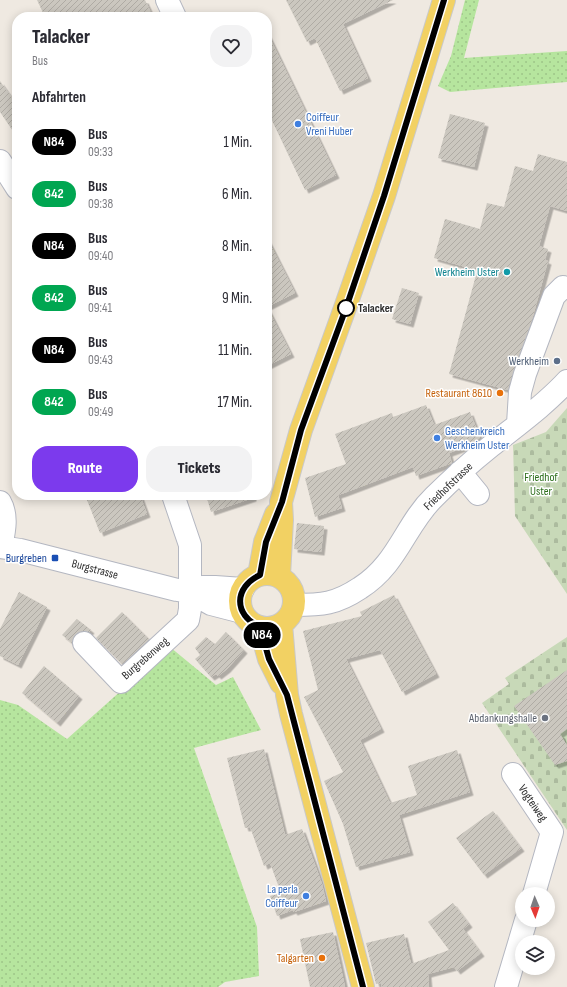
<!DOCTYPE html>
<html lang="de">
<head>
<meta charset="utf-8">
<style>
  :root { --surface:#fff; --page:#f2f2f3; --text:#2b2b33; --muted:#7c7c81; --accent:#7c3aed }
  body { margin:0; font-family:"Sofia Sans Condensed",sans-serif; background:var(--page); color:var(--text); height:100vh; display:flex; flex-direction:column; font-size:15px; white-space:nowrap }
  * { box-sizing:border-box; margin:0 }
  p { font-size:13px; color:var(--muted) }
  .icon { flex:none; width:22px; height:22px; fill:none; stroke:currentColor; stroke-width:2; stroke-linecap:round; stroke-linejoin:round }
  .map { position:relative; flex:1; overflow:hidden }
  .panel { position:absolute; left:12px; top:12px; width:260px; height:488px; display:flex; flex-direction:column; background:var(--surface); border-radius:16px; box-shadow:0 2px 10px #0003 }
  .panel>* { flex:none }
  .badge { padding:0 8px; border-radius:13px; font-size:14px; line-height:26px }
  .needle { width:26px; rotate:178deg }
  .tools { position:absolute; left:515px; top:887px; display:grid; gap:8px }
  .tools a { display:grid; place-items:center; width:40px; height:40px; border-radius:50%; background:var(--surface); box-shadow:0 2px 10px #0003; font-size:20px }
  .map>.badge { position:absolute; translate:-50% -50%; box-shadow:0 0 0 2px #fff }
  h2 { padding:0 20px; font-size:15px; line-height:36px }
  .round { display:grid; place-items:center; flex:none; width:42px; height:42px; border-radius:16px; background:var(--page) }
  .summary { display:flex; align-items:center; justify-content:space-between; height:68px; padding:0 20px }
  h1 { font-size:19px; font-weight:800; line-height:30px }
  .primary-button { display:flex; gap:8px; margin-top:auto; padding:8px 20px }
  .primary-button a { flex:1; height:46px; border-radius:16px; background:var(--accent); color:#fff; font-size:16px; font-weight:800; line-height:46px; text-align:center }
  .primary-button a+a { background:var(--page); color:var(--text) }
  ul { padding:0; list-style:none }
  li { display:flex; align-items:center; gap:12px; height:52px; padding:0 20px }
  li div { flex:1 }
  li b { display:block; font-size:15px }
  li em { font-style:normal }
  li .badge { min-width:44px; font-weight:700; text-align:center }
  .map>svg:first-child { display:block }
  .grass { fill:url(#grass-dots) }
  .cemetery { fill:url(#cemetery-stones) }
  .building { fill:url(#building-hatch); filter:url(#shadow) }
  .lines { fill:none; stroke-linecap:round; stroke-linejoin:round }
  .minor-casing { stroke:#b4b7c1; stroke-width:24 }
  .major-casing { stroke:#c9c9c9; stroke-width:24 }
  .minor { stroke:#fff; stroke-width:22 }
  .major { stroke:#f2d163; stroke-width:22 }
  .line-casing { stroke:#fff; stroke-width:9 }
  .line { stroke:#000; stroke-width:6 }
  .shop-dot { fill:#3f7fe0; stroke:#fff; stroke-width:1.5 }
  .culture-dot { fill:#0f9aa8; stroke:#fff; stroke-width:1.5 }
  .stop-dot { fill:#fff; stroke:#000; stroke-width:2 }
  .service-dot { fill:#5c6f8a; stroke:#fff; stroke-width:1.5 }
  .food-dot { fill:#e8710a; stroke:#fff; stroke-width:1.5 }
  .transit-dot { fill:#1a4fb4; stroke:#fff; stroke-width:1.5 }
  .worship-dot { fill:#6b7280; stroke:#fff; stroke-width:1.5 }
  .labels { text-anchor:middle; stroke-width:3; stroke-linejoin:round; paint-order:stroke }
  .shop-label { font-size:12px; fill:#366cbe; stroke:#fff; text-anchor:start }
  .culture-label { font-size:12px; fill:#0d838f; stroke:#fff; text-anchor:end }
  .stop-label { font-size:12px; font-weight:bold; fill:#2e2e2e; stroke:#fff; text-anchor:start }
  .service-label { font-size:12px; fill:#4e5e75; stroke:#fff; text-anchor:end }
  .food-label { font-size:12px; fill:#c56008; stroke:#fff; text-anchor:end }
  .park-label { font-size:12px; fill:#2c6e1b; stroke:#fff }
  .street-label { font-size:12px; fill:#2e2e2e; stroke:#fff }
  .transit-label { font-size:12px; fill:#164399; stroke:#fff; text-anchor:end }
  .worship-label { font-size:12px; fill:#5b616d; stroke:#fff; text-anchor:end }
</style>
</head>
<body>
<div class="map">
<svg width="567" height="987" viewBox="0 0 567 987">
  <defs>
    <pattern id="grass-dots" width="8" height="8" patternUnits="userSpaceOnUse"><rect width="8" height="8" fill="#b6e59e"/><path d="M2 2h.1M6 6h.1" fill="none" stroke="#9dc588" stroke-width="1.8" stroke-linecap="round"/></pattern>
    <pattern id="cemetery-stones" width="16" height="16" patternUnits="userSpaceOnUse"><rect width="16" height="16" fill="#c8d9b8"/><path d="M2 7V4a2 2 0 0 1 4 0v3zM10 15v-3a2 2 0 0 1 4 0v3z" fill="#acbb9e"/></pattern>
    <pattern id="building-hatch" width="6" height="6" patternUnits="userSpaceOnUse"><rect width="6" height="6" fill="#cbc7bf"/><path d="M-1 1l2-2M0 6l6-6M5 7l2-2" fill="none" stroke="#afaba4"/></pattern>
    <filter id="shadow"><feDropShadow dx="3.5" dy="3.5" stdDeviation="0" flood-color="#0004"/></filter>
  </defs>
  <rect width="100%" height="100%" fill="#efe9e1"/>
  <!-- grass -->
  <path class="grass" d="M465 0H479L464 58 567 51V82L450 92 438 86 451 56Z
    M170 647 216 685 233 677 261 730 194 748 257 927 259 976 225 982 218 987H0V700L18 705 67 739Z"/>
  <!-- cemetery -->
  <path class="cemetery" d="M567 408V594L515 516 513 445 546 432Z
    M567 637V830L482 703 509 684 505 678Z"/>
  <!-- building -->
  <path class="building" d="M37 0H145L153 17H45Z
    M286 0H393L343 24 368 78 340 91 315 38 307 42Z
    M267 32 336 175 305 190 267 110Z
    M0 81 17 105V137L0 112Z
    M450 114 485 123 474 167 438 158Z
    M538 154 567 162V211L550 206 539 246 548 249 545 260 548 261 533 316 508 390 449 374 476 275 468 273 469 268 434 258 445 219 480 229 487 203 504 207 515 166 533 171Z
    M267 238 295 293 267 307Z
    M402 288 419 293 410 324 392 319Z
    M267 307 291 354 267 366Z
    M426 405 434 425 470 412 480 438 474 444 449 453 452 463 416 476 413 467 344 493 338 495 342 508 315 517 305 478 346 464 335 434 392 413 393 417Z
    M85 495H140L147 514 100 533Z
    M206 495H253V498L211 512Z
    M297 523 324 526 321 552 294 549Z
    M19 592 47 607 18 665 0 656V629Z
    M394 595 436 674 402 692 380 650 346 659 381 729 360 740 390 803 417 795 408 766 457 750 470 792 399 815 410 852 356 867 343 824 324 781 343 772 304 697 318 690 303 631 362 616 360 612Z
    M122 612 149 639 122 664 96 638Z
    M77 619 91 630 89 632 81 631 76 634 72 643 62 635Z
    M226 632 244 650 227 669 218 676 216 674 211 677 195 659 200 655 195 648 206 637 215 644Z
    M44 666 79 696 57 723 22 693Z
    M567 670V729L560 734 567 745V761L555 765 514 706Z
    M264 749 285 835 302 829 322 884 326 901 294 912 293 910 277 916 270 896 281 893 270 863 264 866 250 827 245 828 227 758Z
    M493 811 521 848 484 875 456 838Z
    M453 903 469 924 463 929 481 953 457 971 454 967 428 974 429 987H382L381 983 376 984 366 943 404 934 411 964 449 950 428 922Z
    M333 932 345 987H310L300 939Z"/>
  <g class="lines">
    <defs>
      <path id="minor" d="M167 0 175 17
        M0 161 17 188
        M518 424 520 392 525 374 554 296 563 287 567 288
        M460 472 478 494
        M0 502C8 516 4 532 1 547
        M0 547 20 550 177 590 190 592 202 587H215L243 589
        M190 592 211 604 242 612
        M294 605C322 605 336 604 360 588 398 564 405 525 434 497 452 479 471 462 491 446 517 425 544 406 567 381
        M84 643 121 682 188 620 190 609V545L173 495
        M513 774 552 832 534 894
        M506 987 526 920"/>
      <path id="major" d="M240 601a27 27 0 1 1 54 0a27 27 0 1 1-54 0Z
        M259 575 265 542 276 514
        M279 576 282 520 281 502 301 430 345 308 384 196 444 0
        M281 624 287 695 291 714 363 987
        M260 627 269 659 281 683"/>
    </defs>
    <!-- minor casing -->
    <use href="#minor" class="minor-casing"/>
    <!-- major casing -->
    <use href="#major" class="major-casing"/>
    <!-- minor -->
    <use href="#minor" class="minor"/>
    <!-- major -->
    <use href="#major" class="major"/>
  </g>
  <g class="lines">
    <defs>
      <path id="line" d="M363 987 287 695 269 659 260 627C233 615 234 587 260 575L266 542 282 502 301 430 346 308 384 196 444 0"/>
    </defs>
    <!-- line casing -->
    <use href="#line" class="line-casing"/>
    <!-- line -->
    <use href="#line" class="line"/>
  </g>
  <!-- markers -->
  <g class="shop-dot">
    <circle cx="298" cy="124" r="4"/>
    <circle cx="437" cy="438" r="4"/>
    <circle cx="306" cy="896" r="4"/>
  </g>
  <circle class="culture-dot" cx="507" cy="272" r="4"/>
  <circle class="stop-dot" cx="346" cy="308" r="8"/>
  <circle class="service-dot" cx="557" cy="361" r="4"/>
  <g class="food-dot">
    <circle cx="500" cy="393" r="4"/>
    <circle cx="322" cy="958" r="4"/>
  </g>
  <rect class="transit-dot" x="51" y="554" width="8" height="8" rx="2"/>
  <circle class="worship-dot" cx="545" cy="718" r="4"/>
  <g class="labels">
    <!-- shop labels -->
    <g class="shop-label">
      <text x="306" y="121">Coiffeur<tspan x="306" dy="14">Vreni Huber</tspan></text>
      <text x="445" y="435">Geschenkreich<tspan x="445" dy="14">Werkheim Uster</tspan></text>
      <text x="298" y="893" text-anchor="end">La perla<tspan x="298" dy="14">Coiffeur</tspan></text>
    </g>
    <!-- culture labels -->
    <g class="culture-label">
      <text x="499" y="276">Werkheim Uster</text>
    </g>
    <!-- stop labels -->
    <g class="stop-label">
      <text x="358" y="312">Talacker</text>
    </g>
    <!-- service labels -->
    <g class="service-label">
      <text x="549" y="365">Werkheim</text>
    </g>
    <!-- food labels -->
    <g class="food-label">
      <text x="492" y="397">Restaurant 8610</text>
      <text x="314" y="962">Talgarten</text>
    </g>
    <!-- park labels -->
    <g class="park-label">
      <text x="541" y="481">Friedhof<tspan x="541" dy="14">Uster</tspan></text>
    </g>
    <!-- street labels -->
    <g class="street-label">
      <text transform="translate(448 486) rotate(-44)" y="4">Friedhofstrasse</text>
      <text transform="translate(95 569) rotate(15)" y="4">Burgstrasse</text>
      <text transform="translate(145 658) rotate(-41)" y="4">Burgrebenweg</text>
      <text transform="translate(533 803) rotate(56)" y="4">Vogteiweg</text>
    </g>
    <!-- transit labels -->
    <g class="transit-label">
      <text x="47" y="562">Burgreben</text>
    </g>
    <!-- worship labels -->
    <g class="worship-label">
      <text x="537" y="722">Abdankungshalle</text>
    </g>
  </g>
</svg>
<div class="tools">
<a><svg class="needle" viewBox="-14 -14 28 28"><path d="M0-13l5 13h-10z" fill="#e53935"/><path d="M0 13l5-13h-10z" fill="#7c7c81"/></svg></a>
<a><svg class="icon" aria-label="layers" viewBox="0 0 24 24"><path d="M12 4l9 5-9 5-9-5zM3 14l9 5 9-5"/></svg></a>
</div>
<b class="badge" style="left:262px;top:635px;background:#000;color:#fff">N84</b>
<section class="panel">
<div class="summary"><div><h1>Talacker</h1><p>Bus</p></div><a class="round"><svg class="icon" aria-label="heart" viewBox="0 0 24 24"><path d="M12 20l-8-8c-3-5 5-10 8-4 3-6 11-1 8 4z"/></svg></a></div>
<h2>Abfahrten</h2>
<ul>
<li><span class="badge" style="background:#000;color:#fff">N84</span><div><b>Bus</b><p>09:33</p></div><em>1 Min.</em></li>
<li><span class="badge" style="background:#00a651;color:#fff">842</span><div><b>Bus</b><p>09:38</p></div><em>6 Min.</em></li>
<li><span class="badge" style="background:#000;color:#fff">N84</span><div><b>Bus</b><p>09:40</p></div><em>8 Min.</em></li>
<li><span class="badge" style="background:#00a651;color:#fff">842</span><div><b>Bus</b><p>09:41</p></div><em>9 Min.</em></li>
<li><span class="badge" style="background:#000;color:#fff">N84</span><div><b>Bus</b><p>09:43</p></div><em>11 Min.</em></li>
<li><span class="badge" style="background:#00a651;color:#fff">842</span><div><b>Bus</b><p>09:49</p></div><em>17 Min.</em></li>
</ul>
<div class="primary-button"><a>Route</a><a>Tickets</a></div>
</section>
</div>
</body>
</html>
